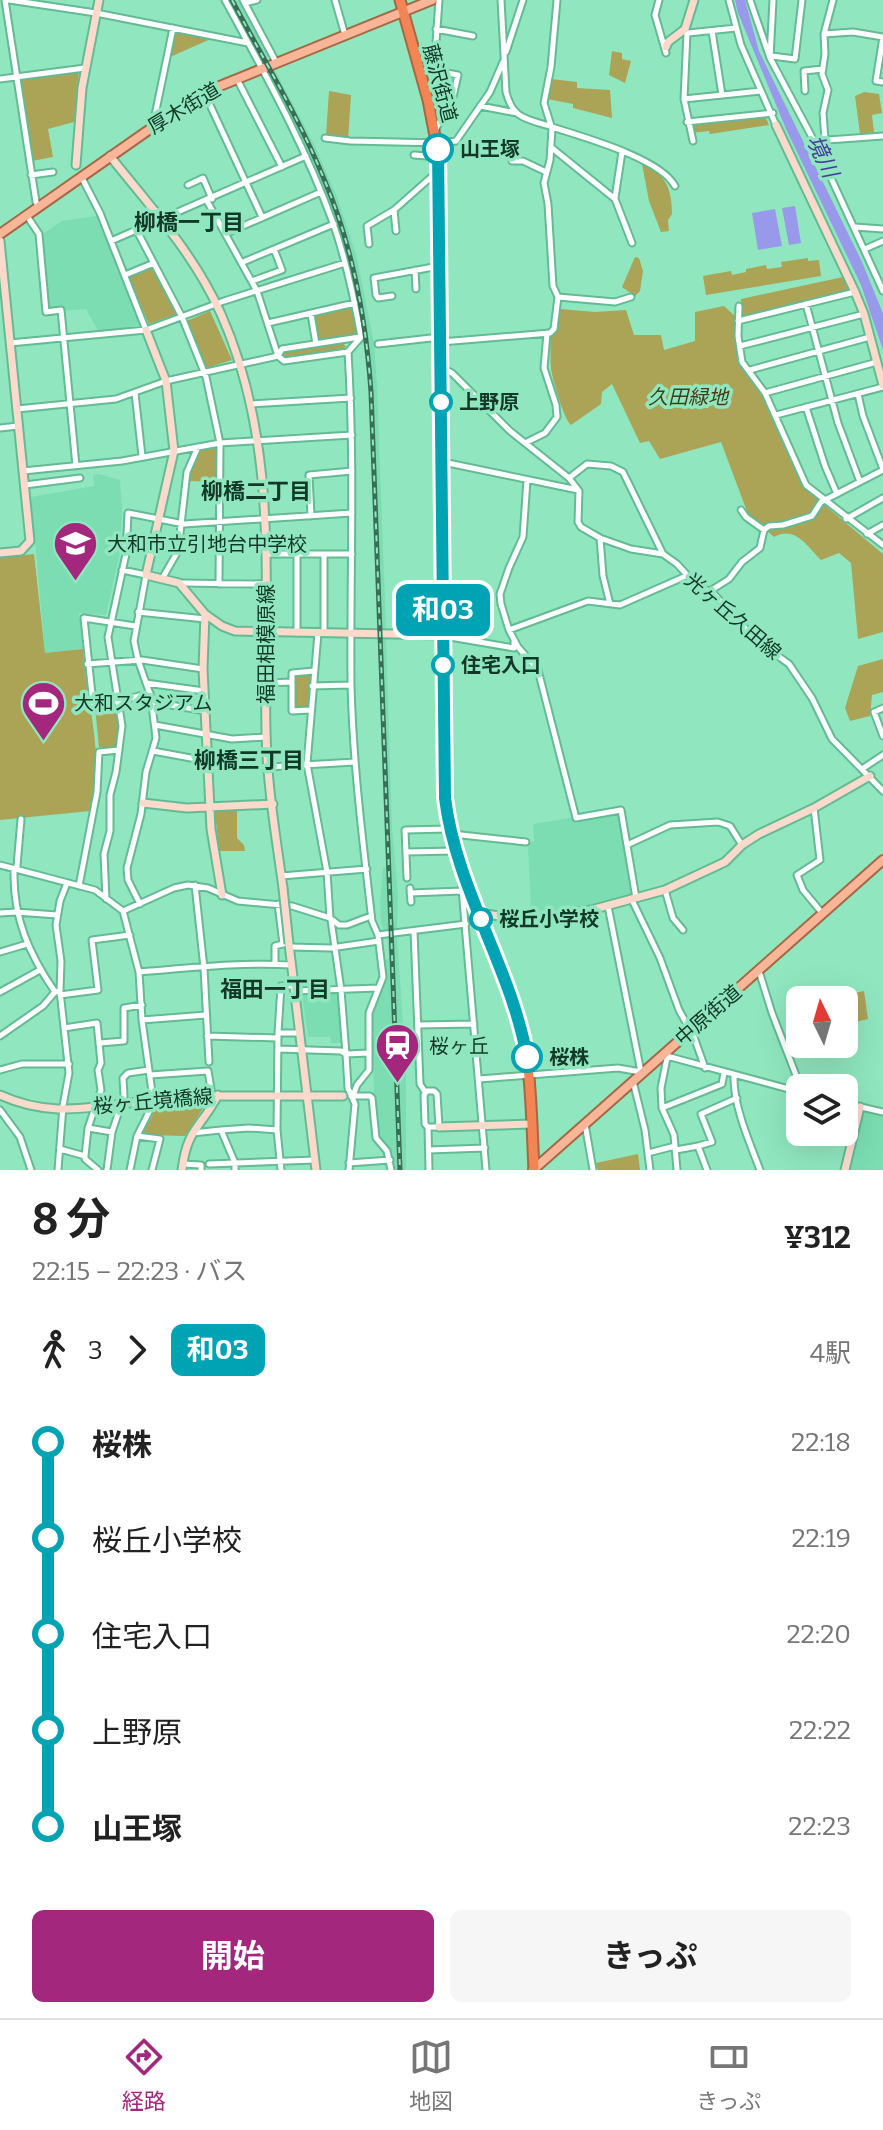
<!DOCTYPE html>
<html lang="ja">
<head>
<meta charset="utf-8">
<style>
  :root { --surface:#fff; --page:#f6f6f6; --text:#222; --muted:#767676; --line:#e0e0e0; --accent:#a3287d }
  body { margin:0; font-family:Bitter,"Noto Sans JP",serif; background:var(--page); color:var(--text); height:100vh; display:flex; flex-direction:column; font-size:30px; white-space:nowrap }
  * { box-sizing:border-box; margin:0 }
  p { font-size:26px; color:var(--muted) }
  .icon { flex:none; width:44px; height:44px; fill:none; stroke:currentColor; stroke-width:2; stroke-linecap:round; stroke-linejoin:round }
  .map { position:relative; height:1170px; overflow:hidden }
  .sheet { display:flex; flex-direction:column; background:var(--surface); flex:1 }
  .sheet>* { flex:none }
  .badge { padding:0 16px; border-radius:12px; font-size:28px; line-height:52px }
  .needle { width:52px; rotate:355deg }
  .tools { position:absolute; left:786px; top:986px; display:grid; gap:16px }
  .tools a { display:grid; place-items:center; width:72px; height:72px; border-radius:12px; background:var(--surface); box-shadow:0 8px 32px #0002; font-size:40px }
  .map>.badge { position:absolute; translate:-50% -50%; box-shadow:0 0 0 4px #fff }
  .legs { display:flex; align-items:center; gap:12px; height:88px; padding:0 32px; font-size:26px }
  .legs p { margin-inline-start:auto }
  .summary { display:flex; align-items:center; justify-content:space-between; height:136px; padding:0 32px }
  h1 { font-size:44px; font-weight:700; line-height:60px }
  .button { display:flex; gap:16px; margin-top:auto; padding:16px 32px }
  .button a { flex:1; height:92px; border-radius:12px; background:var(--accent); color:#fff; font-size:32px; font-weight:700; line-height:92px; text-align:center }
  .button a+a { background:var(--page); color:var(--text) }
  ul { padding:0 32px; list-style:none }
  li { display:flex; align-items:center; gap:28px; height:96px; font-size:30px }
  li i { display:grid; place-items:center; width:12px; height:100%; margin:0 10px; background:currentColor }
  li i::after { content:''; width:20px; height:20px; margin:-10px; border:6px solid; border-radius:50%; background:var(--surface) }
  li p { margin-inline-start:auto }
  li:first-child i { background:linear-gradient(#0000 50%,currentColor 0) }
  li:last-child i { background:linear-gradient(currentColor 50%,#0000 0) }
  .tabs { display:flex; justify-content:space-around; align-items:center; height:112px; border-top:2px solid var(--line); background:var(--surface); font-size:22px; color:var(--muted) }
  .tabs a { display:grid; justify-items:center; gap:4px }
  .tabs .active { color:var(--accent) }
  .map>svg:first-child { display:block }
  .built { fill:#7cddb2 }
  .green { fill:#aba355 }
  .water { fill:#9999eb }
  .lines { fill:none; stroke-linecap:round; stroke-linejoin:round }
  .street-casing { stroke:#63ba94; stroke-width:9 }
  .secondary-casing { stroke:#63ba94; stroke-width:11 }
  .primary-casing { stroke:#a46944; stroke-width:12 }
  .highway-casing { stroke:#a46944; stroke-width:13 }
  .street { stroke:#fff; stroke-width:5 }
  .secondary { stroke:#fbdacb; stroke-width:7 }
  .primary { stroke:#f8b598; stroke-width:8 }
  .highway { stroke:#f38453; stroke-width:9 }
  .rail-casing { stroke:#386d56; stroke-width:5 }
  .rail { stroke:#90e7bf; stroke-width:2; stroke-dasharray:6; stroke-linecap:butt }
  .secondary-bridge-casing { stroke:#63ba94; stroke-width:11; stroke-linecap:butt }
  .secondary-bridge { stroke:#fbdacb; stroke-width:7 }
  .line-1-casing { stroke:#fff; stroke-width:18 }
  .line-1 { stroke:#00a3b4; stroke-width:12 }
  .stop-1-dot { fill:#fff; stroke:#00a3b4; stroke-width:4 }
  .labels { text-anchor:middle; stroke-width:7; stroke-linejoin:round; paint-order:stroke }
  .street-label { font-size:20px; fill:#123828; stroke:#90e7bf }
  .stop-label { font-size:20px; font-weight:bold; fill:#123828; stroke:#90e7bf; text-anchor:start }
  .park-label { font-size:20px; font-style:italic; fill:#423e15; stroke:#90e7bf }
  .poi-label { font-size:20px; fill:#123828; stroke:#90e7bf; text-anchor:start }
  .water-label { font-size:22px; font-style:italic; fill:#483d9c; stroke:#90e7bf }
  .neighbourhood-label { font-size:22px; font-weight:bold; fill:#123828; stroke:#90e7bf }
</style>
</head>
<body>
<div class="map">
<svg width="883" height="1170" viewBox="0 0 883 1170">
  <rect width="100%" height="100%" fill="#90e7bf"/>
  <!-- built -->
  <path class="built" d="M228 0H238L268 57 261 61Z
    M274 68 314 144 337 197 356 254 365 298 374 343 377 384 386 630H377L369 385 357 299 348 257 328 200 306 147 266 71Z
    M96 216 141 325 139 328 98 331 86 309 62 311 48 309 41 235 62 221Z
    M99 474 120 480 122 506 120 553 106 615 79 613 83 649 45 653 31 497 94 486 93 475Z
    M378 637H386L392 827 398 895 397 932 385 933 381 923 380 904 383 868 386 867Z
    M620 810 633 894 582 907 531 914 528 843 534 841 533 824Z
    M397 936 406 1069V1170H393L390 1148 377 1134 374 1100 372 1012 385 980 384 960 389 959 387 937Z
    M337 993 340 994 342 1043H331L330 1037H308L302 994Z
    M865 1111 883 1116V1170H848L862 1113Z"/>
  <!-- green -->
  <path class="green" d="M175 31 213 38 170 57Z
    M612 51 622 53V59L631 61 625 83 609 75Z
    M79 70 74 122 48 129 53 157 32 161 18 80Z
    M551 79 577 82V88L610 90 612 118 573 108V104L547 99Z
    M329 91 351 95 348 140 326 135Z
    M864 92 879 94 882 113 872 115 874 132 860 134 855 96Z
    M765 116 769 125 710 134 709 131 691 133 689 124Z
    M642 164C666 173 672 190 672 214L668 220 669 231 661 232 649 201Z
    M635 257 639 258 643 271 640 291 635 296 622 287Z
    M808 258V261L819 260 821 276 706 295 703 276 731 271 732 275 746 272V269L766 265 767 269 782 267 781 262Z
    M152 267 177 314 149 324 128 276Z
    M843 277 849 290 741 317V299Z
    M355 303 361 337 316 344 311 313Z
    M724 306 736 317 742 357 762 390 800 479 828 508 883 554V632L858 639 851 563 839 553 821 560C807 546 795 525 774 537L748 514 721 442 660 459 649 441 640 443 612 384 602 392 601 404 571 425C564 419 553 381 551 369 550 358 551 347 550 336L557 330 560 309 595 312 626 310 634 335H661L664 350 695 341V312Z
    M210 311 232 360 206 368 187 321Z
    M342 342 346 347 340 350 286 357 282 353Z
    M217 447V482L189 481V472L201 449Z
    M34 554 45 653 83 649C86 706 106 753 90 811L0 820V558Z
    M883 659V692L872 695 870 716 850 721 845 708 858 666Z
    M311 673 308 708H294V675Z
    M116 705 120 728 117 747H99L95 707Z
    M237 810V838L244 845 245 851H219L215 811Z
    M864 991 868 1019 847 1024 841 996Z
    M203 1101 205 1105 185 1136 143 1135 142 1131 152 1117 154 1105Z
    M638 1154 640 1170H598L596 1163Z"/>
  <!-- water -->
  <path class="water" d="M735 0H745L759 51 862 262 880 306 883 314V350L861 285 786 129 738 13Z
    M795 206 801 243 789 245 782 208Z
    M775 209 782 246 758 250 752 213Z"/>
  <g class="lines">
    <defs>
      <path id="street" d="M5 0 36 202 39 207
        M9 0 96 13 248 43
        M225 0C264 72 305 145 333 223 346 260 354 298 361 337L348 352C355 463 350 574 351 685 353 764 363 843 372 921L378 935 383 977 369 1013V1070L357 1085 353 1096
        M243 0 276 62
        M335 0 345 35
        M501 0 506 92C508 100 511 108 518 114 527 121 541 123 552 127 583 137 660 158 675 186
        M659 0 655 15 666 53
        M729 0 741 45 776 125
        M750 0 770 58 814 141 883 291
        M245 3 257 0
        M436 29 473 36
        M712 31 722 95
        M687 33 684 99 693 141
        M688 33 736 28
        M824 34 853 32 883 37 876 81 883 82
        M506 52 523 0
        M772 56 795 59 802 0
        M770 58 773 0
        M436 71 458 75 453 97
        M0 79 85 68
        M237 79 282 167
        M805 91 804 71 823 69
        M204 92 262 217
        M684 99 761 91
        M480 106 517 113
        M687 122 773 113
        M153 125 173 28
        M435 131 441 119 435 57 439 0
        M325 138 350 141 441 143 456 141 490 92 503 62
        M825 140 823 113 828 90 822 74 825 54 824 34 833 0
        M814 141 883 136
        M552 148 615 199 632 243
        M414 155 439 157
        M512 161H523L546 172
        M31 175 53 172
        M82 178 100 213 146 330
        M188 185 203 178 212 199
        M615 198 622 152
        M394 210 396 231
        M27 216 39 234 46 312 61 310 76 466
        M855 227 883 229
        M137 231 182 317 206 377 220 443 219 584
        M227 233 321 192
        M111 241 306 156
        M369 244 367 226 394 210 438 171
        M865 249 883 241
        M243 262 334 224
        M415 270 416 289
        M125 275 154 263
        M252 281 282 270 274 249
        M392 296 378 298 376 295 374 278 439 266
        M558 297 615 302 631 297
        M806 304 838 423 860 482
        M739 306 738 336 742 362 765 393 806 485 883 545
        M311 314 316 344
        M738 321 855 292
        M268 323 355 303
        M441 342 550 333 554 329 558 297 553 286 548 204 544 183 550 160 552 129 544 103 551 67 557 0
        M10 343 146 330 224 301 345 263
        M378 344 440 337
        M740 346 864 314
        M348 352 284 361 278 356 282 349 360 337
        M442 368 452 373 510 431 569 478 579 491 578 522 581 527 600 538 631 549 663 554 677 564 698 587 712 592 756 640 789 664 812 698 832 739 883 791
        M750 370 870 337
        M135 393 142 456
        M765 393 877 362
        M858 394 863 416 883 469
        M251 404 351 398
        M806 407 825 466 837 494
        M17 409 116 399 166 381 278 356 257 291 207 201
        M776 415 883 387
        M0 428 18 426
        M527 442 545 433 557 417 556 405 544 368 547 333
        M443 462 578 490
        M23 471 122 461 220 443 352 435
        M569 478 587 464 611 466 623 472 663 554
        M527 480 523 537 509 568 500 594 501 604 509 630 518 647 538 670 576 818 621 810 636 898
        M25 485 80 478
        M741 510 746 517 764 530
        M311 516 309 475 352 471
        M846 519 883 498
        M867 534 883 525
        M600 538 603 576 610 604
        M266 554H352
        M122 570 146 575 134 641 138 660 151 697 156 738 146 772 141 814 127 868 128 880 140 904
        M162 579 178 551 187 472 198 447
        M180 583 266 584
        M710 591 729 579 742 562 760 548 764 530 769 526 783 525 812 516 821 502 883 470
        M138 612 205 619
        M135 626 84 618 93 704 120 701 150 693
        M509 630 588 601 620 605 686 576
        M297 633V554
        M318 633 307 764 327 872 330 918
        M324 633V554
        M444 636 514 648V641
        M87 664 142 660 203 669
        M146 683 204 691
        M265 683 292 682
        M312 686 351 685
        M152 702 206 711
        M883 708 874 712 883 736
        M310 710 292 711V673L314 671
        M155 725 232 739 266 737
        M153 751 207 761
        M269 767 355 762
        M862 769 883 755
        M814 808 820 860 797 875 803 890 822 913
        M21 819 17 866 14 871C13 918 29 954 55 992L60 991
        M452 834 526 842
        M627 845 670 825 718 822 730 826 742 845
        M406 852 455 851
        M0 865 95 890 123 911 139 972 142 1020 152 1092 150 1110 137 1136 130 1170
        M462 872V889L486 1170
        M281 876 367 869
        M407 878 405 830 450 829
        M195 885 204 968 209 1062
        M79 886 97 792 99 752 119 750
        M410 888 411 902
        M665 890 673 918 683 930
        M410 893 462 891
        M106 899 104 854 110 831V795L116 772 122 726 108 637 126 554 128 513 184 524 352 513
        M632 900 660 958 679 1010 694 1037 705 1068
        M123 911 174 888 188 885 208 888 238 901 292 906 330 918 339 925H347L371 916
        M0 913 16 912 57 915
        M414 931 420 1084 425 1092
        M378 935 466 924
        M290 947 331 948 379 941
        M0 952 27 944
        M275 962V946L283 944 278 904
        M759 971 772 1013 801 1088
        M139 972C190 968 242 962 292 965
        M294 986H281L278 1033H300
        M295 991 378 988
        M0 992 40 970
        M60 995 98 990 92 940 130 935
        M142 1020 206 1015
        M418 1025 474 1024
        M64 1028 97 1023 101 1063 98 1070 101 1090 88 1128 85 1156
        M278 1033 277 1130 281 1170
        M0 1036 43 1006 55 992
        M207 1036 278 1038
        M100 1043 124 1041V1008L142 1005
        M278 1049 341 1051 346 1054 341 990 331 920
        M663 1055 800 1092
        M667 1058 661 1088 662 1108 674 1135 677 1170
        M0 1070 22 1064H69
        M150 1075 208 1071 212 1095
        M734 1075C733 1105 749 1141 760 1170
        M480 1079 618 1068 641 1072 608 906
        M633 1081 645 1130 650 1170
        M427 1091H434L437 1094 439 1127H428L425 1124 424 1095Z
        M351 1096H370L372 1098 376 1138 387 1151 391 1170
        M844 1103 883 1112
        M662 1108 722 1084 724 1073
        M0 1110 20 1137 31 1170
        M585 1124 593 1170
        M428 1127 429 1170
        M88 1128 112 1132
        M221 1130 249 1128 277 1130
        M192 1133 221 1130 235 1163V1170
        M137 1136 160 1139 152 1170
        M698 1146 712 1142 701 1114 737 1098
        M60 1149 85 1156V1159L98 1170
        M429 1150 485 1148
        M676 1150 698 1146 707 1170
        M648 1153 675 1146
        M349 1163 390 1160
        M183 1164 201 1165V1170
        M209 1164 315 1160
        M58 1170 63 1106 69 1073 60 991 61 961 56 925 60 901 67 883
        M107 1170 112 1132 124 1096 123 1078 128 1073 149 1070
        M349 1170 355 1104 348 1088 346 1054 368 1053"/>
      <path id="secondary" d="M666 47 668 42 685 29 694 0
        M776 125 855 292 864 314 883 385
        M110 156C152 209 193 252 221 314 281 449 263 589 266 732 267 784 276 837 283 888
        M76 165 82 88 99 0
        M0 241 30 541 21 551 0 553
        M146 330 166 381 174 451 146 575 179 583 205 614 222 626 235 631 443 635
        M205 614 203 669 211 829 222 895
        M143 803 187 808 273 804
        M479 913 506 917 543 918 591 910 665 890 725 862 742 845 759 834 814 808 870 776
        M289 944 316 1170
        M0 1095C52 1119 92 1106 146 1101
        M202 1096H343
        M439 1127 532 1124
        M182 1170C187 1128 201 1128 218 1095
        M845 1170 860 1107"/>
      <path id="primary" d="M0 234 200 94 432 0
        M533 1170 883 860"/>
      <path id="highway" d="M400 0 428 100 439 157 445 798C454 870 492 932 514 1000 532 1056 531 1112 534 1170"/>
    </defs>
    <!-- street casing -->
    <use href="#street" class="street-casing"/>
    <!-- secondary casing -->
    <use href="#secondary" class="secondary-casing"/>
    <!-- primary casing -->
    <use href="#primary" class="primary-casing"/>
    <!-- highway casing -->
    <use href="#highway" class="highway-casing"/>
    <!-- street -->
    <use href="#street" class="street"/>
    <!-- secondary -->
    <use href="#secondary" class="secondary"/>
    <!-- primary -->
    <use href="#primary" class="primary"/>
    <!-- highway -->
    <use href="#highway" class="highway"/>
    <defs>
      <path id="rail" d="M232 0C263 59 299 117 324 179 353 247 366 319 371 392L400 1170"/>
    </defs>
    <!-- rail casing -->
    <use href="#rail" class="rail-casing"/>
    <!-- rail -->
    <use href="#rail" class="rail"/>
    <defs>
      <path id="secondary-bridge" d="M283 888 289 944
        M146 1101 202 1096"/>
    </defs>
    <!-- secondary-bridge casing -->
    <use href="#secondary-bridge" class="secondary-bridge-casing"/>
    <!-- secondary-bridge -->
    <use href="#secondary-bridge" class="secondary-bridge"/>
  </g>
  <g class="lines">
    <defs>
      <path id="line-1" d="M438 149 445 798C456 889 511 967 527 1057"/>
    </defs>
    <!-- line-1 casing -->
    <use href="#line-1" class="line-1-casing"/>
    <!-- line-1 -->
    <use href="#line-1" class="line-1"/>
  </g>
  <!-- icons -->
  <defs>
    <symbol id="school-pin" viewBox="-11 -11 22 30"><path d="M0 17L-7.5 6A9.5 9.5 0 1 1 7.5 6Z" fill="#a3287d" stroke="#90e7bf"/><path d="M0-5L7-2L0 1L-7-2ZM-4 1L0 2.5L4 1V4Q0 6-4 4Z" fill="#fff"/></symbol>
    <symbol id="stadium-pin" viewBox="-11 -11 22 30"><path d="M0 17L-7.5 6A9.5 9.5 0 1 1 7.5 6Z" fill="#a3287d" stroke="#90e7bf"/><path d="M0-5a6.5 5 0 1 0 0 10a6.5 5 0 1 0 0-10ZM-3.5-1.8h7v3.6h-7Z" fill="#fff"/></symbol>
    <symbol id="station-pin" viewBox="-11 -11 22 30"><path d="M0 17L-7.5 6A9.5 9.5 0 1 1 7.5 6Z" fill="#a3287d" stroke="#90e7bf"/><path d="M-3-6H3Q5-6 5-4V2Q5 4 3 4L4.5 6H3L1.5 4h-3L-3 6H-4.5L-3 4Q-5 4-5 2V-4Q-5-6-3-6ZM-3.5-4v3h7v-3ZM-3.5 1v1.5H-2V1ZM2 1v1.5H3.5V1Z" fill="#fff"/></symbol>
  </defs>
  <g fill-rule="evenodd">
    <use href="#school-pin" x="50" y="518" width="51" height="69"/>
    <use href="#stadium-pin" x="18" y="678" width="51" height="69"/>
    <use href="#station-pin" x="372" y="1020" width="51" height="69"/>
  </g>
  <!-- markers -->
  <g class="stop-1-dot">
    <circle cx="438" cy="149" r="14"/>
    <circle cx="441" cy="402" r="10"/>
    <circle cx="443" cy="665" r="10"/>
    <circle cx="481" cy="919" r="10"/>
    <circle cx="527" cy="1057" r="14"/>
  </g>
  <g class="labels">
    <!-- street labels -->
    <g class="street-label">
      <text transform="translate(440 83) rotate(75)" y="7">藤沢街道</text>
      <text transform="translate(184 108) rotate(-31)" y="7">厚木街道</text>
      <text transform="translate(733 616) rotate(41)" y="7">光ヶ丘久田線</text>
      <text transform="translate(266 644) rotate(-90)" y="7">福田相模原線</text>
      <text transform="translate(708 1015) rotate(-41)" y="7">中原街道</text>
      <text transform="translate(153 1101) rotate(-5)" y="7">桜ヶ丘境橋線</text>
    </g>
    <!-- stop labels -->
    <g class="stop-label">
      <text x="460" y="156">山王塚</text>
      <text x="459" y="409">上野原</text>
      <text x="461" y="672">住宅入口</text>
      <text x="499" y="926">桜丘小学校</text>
      <text x="549" y="1064">桜株</text>
    </g>
    <!-- park labels -->
    <g class="park-label">
      <text x="688" y="404">久田緑地</text>
    </g>
    <!-- poi labels -->
    <g class="poi-label">
      <text x="107" y="551">大和市立引地台中学校</text>
      <text x="74" y="710">大和スタジアム</text>
      <text x="429" y="1053">桜ヶ丘</text>
    </g>
    <!-- water labels -->
    <g class="water-label">
      <text transform="translate(823 156) rotate(65)" y="8">境川</text>
    </g>
    <!-- neighbourhood labels -->
    <g class="neighbourhood-label">
      <text x="189" y="230">柳橋一丁目</text>
      <text x="256" y="499">柳橋二丁目</text>
      <text x="249" y="768">柳橋三丁目</text>
      <text x="275" y="997">福田一丁目</text>
    </g>
  </g>
</svg>
<div class="tools">
<a><svg class="needle" viewBox="-14 -14 28 28"><path d="M0-13l5 13h-10z" fill="#e53935"/><path d="M0 13l5-13h-10z" fill="#767676"/></svg></a>
<a><svg class="icon" aria-label="layers" viewBox="0 0 24 24"><path d="M12 4l9 5-9 5-9-5zM3 14l9 5 9-5"/></svg></a>
</div>
<b class="badge" style="left:443px;top:610px;background:#00a3b4;color:#fff">和03</b>
</div>
<section class="sheet">
<div class="summary"><div><h1>8 分</h1><p>22:15 – 22:23 · バス</p></div><b>¥312</b></div>
<div class="legs"><svg class="icon" aria-label="walk" viewBox="0 0 24 24"><circle cx="13" cy="4" r="2"/><path d="M13 8l-2 6 4 7M11 14l-3 7M7 12l3-4h3l4 4"/></svg>3<svg class="icon" aria-label="forward" viewBox="0 0 24 24"><path d="M9 5l7 7-7 7"/></svg><b class="badge" style="background:#00a3b4;color:#fff">和03</b><p>4駅</p></div>
<ul>
<li><i style="color:#00a3b4"></i><b>桜株</b><p>22:18</p></li>
<li><i style="color:#00a3b4"></i><span>桜丘小学校</span><p>22:19</p></li>
<li><i style="color:#00a3b4"></i><span>住宅入口</span><p>22:20</p></li>
<li><i style="color:#00a3b4"></i><span>上野原</span><p>22:22</p></li>
<li><i style="color:#00a3b4"></i><b>山王塚</b><p>22:23</p></li>
</ul>
<div class="button"><a>開始</a><a>きっぷ</a></div>
</section>
<nav class="tabs">
<a class="active"><svg class="icon" aria-label="directions" viewBox="0 0 24 24"><path d="M12 3l9 9-9 9-9-9zM9 14v-3h6M13 9l2 2-2 2"/></svg>経路</a>
<a><svg class="icon" aria-label="map" viewBox="0 0 24 24"><path d="M3 6l6-2 6 2 6-2v14l-6 2-6-2-6 2zM9 4v14M15 6v14"/></svg>地図</a>
<a><svg class="icon" aria-label="tickets" viewBox="0 0 24 24"><path d="M3 7h18v10H3zM15 7v10"/></svg>きっぷ</a>
</nav>
</body>
</html>
